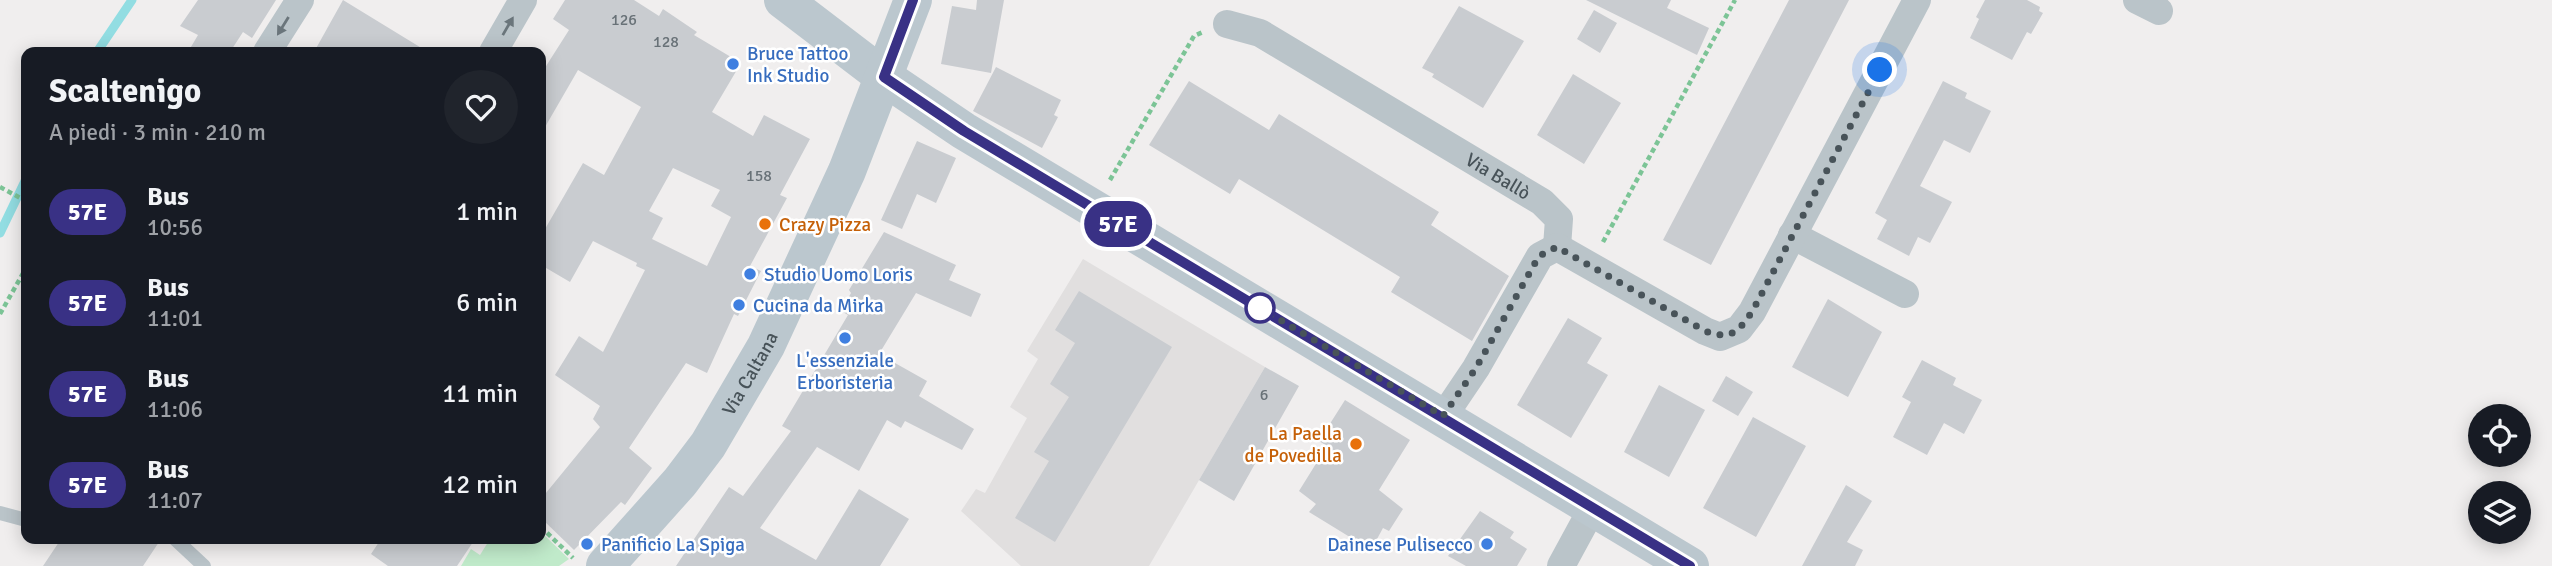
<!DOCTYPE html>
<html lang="it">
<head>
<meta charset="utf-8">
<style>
  :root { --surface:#171b24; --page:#20242c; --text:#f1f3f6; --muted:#9ea1a6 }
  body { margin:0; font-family:Signika,sans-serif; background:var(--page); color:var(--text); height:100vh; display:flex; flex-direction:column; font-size:26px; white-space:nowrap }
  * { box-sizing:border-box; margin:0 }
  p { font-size:23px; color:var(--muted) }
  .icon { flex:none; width:38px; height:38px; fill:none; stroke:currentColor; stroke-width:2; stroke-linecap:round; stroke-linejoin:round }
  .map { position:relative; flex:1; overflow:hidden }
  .sheet { position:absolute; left:21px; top:47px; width:525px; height:497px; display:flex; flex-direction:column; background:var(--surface); border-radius:14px; box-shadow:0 4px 18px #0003 }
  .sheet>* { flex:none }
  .badge { padding:0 14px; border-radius:23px; font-size:24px; line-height:46px }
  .buttons { position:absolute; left:2468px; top:404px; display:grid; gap:14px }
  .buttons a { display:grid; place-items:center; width:63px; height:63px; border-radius:50%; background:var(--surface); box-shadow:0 4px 18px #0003; font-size:35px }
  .you { position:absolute; width:35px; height:35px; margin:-18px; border:5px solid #fff; border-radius:50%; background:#1a73e8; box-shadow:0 0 0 10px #1a73e833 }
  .map>.badge { position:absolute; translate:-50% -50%; box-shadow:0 0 0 4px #fff }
  .round { display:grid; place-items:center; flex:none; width:74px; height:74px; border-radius:37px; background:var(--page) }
  .headline { display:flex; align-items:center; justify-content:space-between; height:119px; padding:0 28px }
  h1 { font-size:33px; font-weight:700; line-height:52px }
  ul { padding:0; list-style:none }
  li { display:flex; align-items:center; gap:21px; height:91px; padding:0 28px }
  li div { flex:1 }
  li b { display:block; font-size:26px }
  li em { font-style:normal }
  li .badge { min-width:77px; font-weight:700; text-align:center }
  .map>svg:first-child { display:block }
  .education { fill:#e1dfdf }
  .green { fill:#c0eaca }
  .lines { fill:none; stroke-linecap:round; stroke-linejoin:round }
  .stream { stroke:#92dde2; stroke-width:9 }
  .building { fill:#c9ccd0; fill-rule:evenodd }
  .path { stroke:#7cc496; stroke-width:4.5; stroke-dasharray:5 3.5; stroke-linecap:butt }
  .service { stroke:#bac4c9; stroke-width:14 }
  .minor { stroke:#bac4c9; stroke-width:28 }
  .secondary { stroke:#bbc7ce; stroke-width:38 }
  .oneway { fill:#6a757b }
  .line-casing { stroke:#fff; stroke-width:16 }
  .line { stroke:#393185; stroke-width:10 }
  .walk { stroke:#485359; stroke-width:7; stroke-dasharray:0 12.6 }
  .shop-dot { fill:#3f7fe0; stroke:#fff; stroke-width:2.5 }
  .food-dot { fill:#e8710a; stroke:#fff; stroke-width:2.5 }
  .stop-dot { fill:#fff; stroke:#393185; stroke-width:3.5 }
  .labels { text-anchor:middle; stroke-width:5; stroke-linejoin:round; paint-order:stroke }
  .number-label { font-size:16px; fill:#687177 }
  .shop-label { font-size:19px; fill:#366cbe; stroke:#fff; text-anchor:start }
  .street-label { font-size:19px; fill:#485359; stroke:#fff }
  .food-label { font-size:19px; fill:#c56008; stroke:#fff; text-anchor:start }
</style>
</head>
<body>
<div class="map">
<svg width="2552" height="566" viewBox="0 0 2552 566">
  <rect width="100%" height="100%" fill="#f0eeee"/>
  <!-- education -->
  <path class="education" d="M1083 259 1265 367 1149 566H1021L961 511 976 489 985 493 1027 418 1010 407 1038 359 1027 351Z"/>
  <!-- green -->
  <path class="green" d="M541 532 569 559 559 566H461L471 549 480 555 490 539H541Z"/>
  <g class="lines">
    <!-- stream -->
    <path class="stream" d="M97 52 132 0
      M0 233 26 179"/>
  </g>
  <!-- building -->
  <path class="building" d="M198 0H276L252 38 243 32 230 52H188L198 35 180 26Z
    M343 0 428 52H314Z
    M565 0H634L659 16 663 9 697 32 694 35 741 63 712 112 753 136 764 115 810 139 780 195 787 198 750 266 761 271 738 316 734 314 707 373 686 363 629 448 652 468 625 505 621 502 574 550 541 518V499L600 427 593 419 600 406 555 375 579 336 603 352 645 270 636 266 637 263 593 241 570 282 541 265V236L583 163 604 175 641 107 578 70 541 134V74L569 30 553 19ZM673 168 720 190 711 206 731 217 707 266 652 239 663 218 649 211Z
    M977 0H1004L991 73 941 64 952 6 976 10Z
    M1586 0H1671L1667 8 1709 28 1697 55Z
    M1789 0H1849L1711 265 1663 240Z
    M1985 0H2027L2040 7 2039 11 2043 13 2031 34 2027 32 2012 60 1970 38 1979 19 1976 17Z
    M1459 6 1524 41 1483 108 1432 77 1434 74 1422 68Z
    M1594 10 1617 23 1600 53 1577 39Z
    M996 67 1061 100 1054 115 1058 117 1042 148 973 111Z
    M1573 74 1621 103 1584 164 1537 135Z
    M1189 81 1269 130 1279 114 1439 212 1431 225 1509 276 1472 341 1391 292 1400 277 1239 179 1230 194 1149 145Z
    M1943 81 1967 93 1965 98 1991 111 1970 153 1944 140 1920 186 1952 202 1930 243 1918 237 1909 256 1877 239 1887 220 1875 213Z
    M917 141 956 158 936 203 917 194 902 229 881 220Z
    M884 232 956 265 949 280 981 294 971 317 916 293 879 354 927 381 919 396 974 429 962 450 905 421 901 428 887 420 859 471 817 447 760 528 816 560 859 489 909 519 880 566H676L729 487 743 496 791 431 782 426 848 315 841 311 851 293 849 290Z
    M1079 291 1172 347 1055 542 1015 518 1049 461 1034 452 1069 397 1050 384 1075 343 1055 330Z
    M1828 299 1882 332 1848 397 1792 367Z
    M1568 318 1602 338 1587 363 1608 375 1571 438 1517 405Z
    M1922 360 1956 378 1953 385 1982 400 1964 434 1944 423 1927 455 1893 437 1911 402 1902 397Z
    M1265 367 1299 386 1234 501 1199 480Z
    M1726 376 1753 392 1738 416 1712 401Z
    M1659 385 1705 410 1669 477 1624 452Z
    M1345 400 1410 440 1379 490 1403 509 1389 531 1383 528 1371 550 1309 512 1316 504 1299 491 1327 446 1319 441Z
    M1753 417 1806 446 1756 537 1703 508Z
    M1846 485 1872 501 1847 542 1863 550 1855 566H1802Z
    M1480 511 1514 532 1510 538 1527 549 1517 566H1466L1448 556Z
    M61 539H161L143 566H43Z
    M381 539H475L457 566H388L371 554Z"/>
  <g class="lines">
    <!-- path -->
    <path class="path" d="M1110 180 1194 36 1203 32
      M0 187 26 201
      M1603 242 1735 0
      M0 314 26 268
      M541 527 573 558"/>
    <!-- service -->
    <path class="service" d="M0 513 26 520
      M175 539 204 566"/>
    <!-- minor -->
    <g class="minor">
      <path d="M2137 0 2159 11"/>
      <path id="s1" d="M1227 24 1260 33 1542 202 1559 219 1557 247"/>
      <path d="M267 52 300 0"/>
      <path d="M493 52 523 0"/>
      <path d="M1792 235 1905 294"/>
      <path d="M1557 247 1705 331 1720 337 1739 329 1752 312 1917 0"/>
      <path d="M1443 417 1476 368 1540 256 1557 247"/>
      <path d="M1561 566 1593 507"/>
    </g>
    <!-- secondary -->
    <g class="secondary">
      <path d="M783 0 884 77 964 131 1690 566"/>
      <path id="s2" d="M605 566 680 482 708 445 766 346 847 171 913 0"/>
    </g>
  </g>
  <!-- one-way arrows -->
  <defs><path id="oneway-solid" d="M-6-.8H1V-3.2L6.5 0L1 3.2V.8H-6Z" transform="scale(1.75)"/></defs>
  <g class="oneway">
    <use href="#oneway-solid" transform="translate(283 26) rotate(122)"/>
    <use href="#oneway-solid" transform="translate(508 26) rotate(-60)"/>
  </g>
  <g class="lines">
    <defs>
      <path id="line" d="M913 0 884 77 964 131 1690 566"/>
    </defs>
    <!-- line casing -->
    <use href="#line" class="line-casing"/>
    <!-- line -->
    <use href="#line" class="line"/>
    <!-- walk -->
    <path class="walk" d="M1260 308 1443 416 1476 368 1539 256 1557 247 1705 331C1731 340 1737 333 1752 312L1880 70"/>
  </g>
  <!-- markers -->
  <g class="shop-dot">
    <circle cx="733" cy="64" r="7"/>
    <circle cx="750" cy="274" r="7"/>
    <circle cx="739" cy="305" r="7"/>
    <circle cx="845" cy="338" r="7"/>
    <circle cx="587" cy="544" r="7"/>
    <circle cx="1487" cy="544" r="7"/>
  </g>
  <g class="food-dot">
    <circle cx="765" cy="224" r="7"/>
    <circle cx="1356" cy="444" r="7"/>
  </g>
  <circle class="stop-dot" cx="1260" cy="308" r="14"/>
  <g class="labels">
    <!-- number labels -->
    <g class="number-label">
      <text x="624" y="25">126</text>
      <text x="666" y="47">128</text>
      <text x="759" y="181">158</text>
      <text x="1264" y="400">6</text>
    </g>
    <!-- shop labels -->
    <g class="shop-label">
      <text x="747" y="60">Bruce Tattoo<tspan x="747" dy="22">Ink Studio</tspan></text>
      <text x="764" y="281">Studio Uomo Loris</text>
      <text x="753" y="312">Cucina da Mirka</text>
      <text x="845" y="367" text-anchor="middle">L'essenziale<tspan x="845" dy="22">Erboristeria</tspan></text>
      <text x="601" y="551">Panificio La Spiga</text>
      <text x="1473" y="551" text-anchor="end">Dainese Pulisecco</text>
    </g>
    <!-- street labels -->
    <g class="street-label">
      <text dy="7" stroke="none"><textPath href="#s1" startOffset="312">Via Ballò</textPath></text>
      <text dy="7" stroke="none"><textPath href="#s2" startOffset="242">Via Caltana</textPath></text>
    </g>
    <!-- food labels -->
    <g class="food-label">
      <text x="779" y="231">Crazy Pizza</text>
      <text x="1342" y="440" text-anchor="end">La Paella<tspan x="1342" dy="22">de Povedilla</tspan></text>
    </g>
  </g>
</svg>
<div class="buttons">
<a><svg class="icon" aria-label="locate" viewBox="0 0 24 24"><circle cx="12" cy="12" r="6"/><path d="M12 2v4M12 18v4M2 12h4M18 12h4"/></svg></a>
<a><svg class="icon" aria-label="layers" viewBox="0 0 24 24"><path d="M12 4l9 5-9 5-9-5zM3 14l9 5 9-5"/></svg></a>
</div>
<div class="you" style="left:1880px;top:70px"></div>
<b class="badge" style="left:1118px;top:224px;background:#393185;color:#fff">57E</b>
<section class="sheet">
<div class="headline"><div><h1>Scaltenigo</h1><p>A piedi · 3 min · 210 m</p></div><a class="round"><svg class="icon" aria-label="heart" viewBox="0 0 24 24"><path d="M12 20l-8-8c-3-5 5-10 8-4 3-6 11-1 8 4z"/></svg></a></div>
<ul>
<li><span class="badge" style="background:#393185;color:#fff">57E</span><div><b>Bus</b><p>10:56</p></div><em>1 min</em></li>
<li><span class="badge" style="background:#393185;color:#fff">57E</span><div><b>Bus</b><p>11:01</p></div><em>6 min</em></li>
<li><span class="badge" style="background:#393185;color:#fff">57E</span><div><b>Bus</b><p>11:06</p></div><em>11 min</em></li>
<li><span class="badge" style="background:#393185;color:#fff">57E</span><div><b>Bus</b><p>11:07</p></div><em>12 min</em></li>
</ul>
</section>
</div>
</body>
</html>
